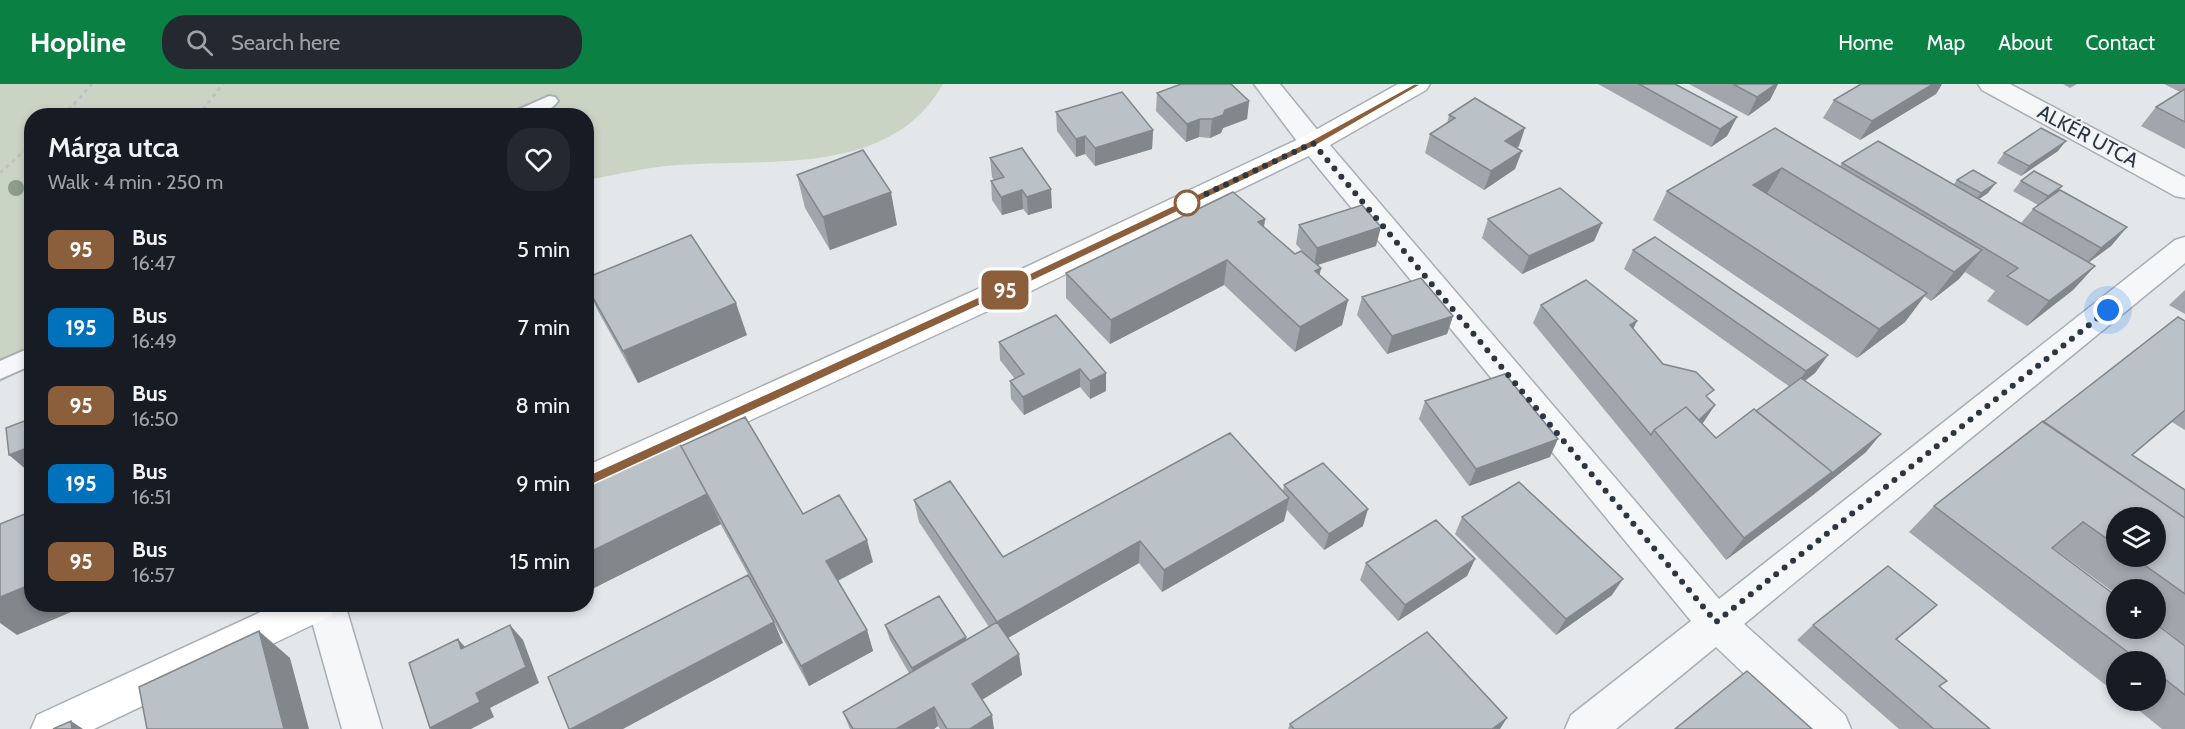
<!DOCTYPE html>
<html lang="en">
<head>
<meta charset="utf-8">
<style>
  :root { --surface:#171b24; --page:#242831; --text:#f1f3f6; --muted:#9ea1a6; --accent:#0b8043 }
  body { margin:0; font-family:Cabin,sans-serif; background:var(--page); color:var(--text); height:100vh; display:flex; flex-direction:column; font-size:22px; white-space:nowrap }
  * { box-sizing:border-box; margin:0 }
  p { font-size:20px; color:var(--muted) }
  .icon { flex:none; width:33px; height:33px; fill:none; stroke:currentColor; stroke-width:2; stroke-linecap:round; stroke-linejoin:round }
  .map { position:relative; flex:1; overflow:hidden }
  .details { position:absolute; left:24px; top:24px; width:570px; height:504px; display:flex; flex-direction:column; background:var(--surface); border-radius:24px; box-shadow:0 3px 9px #0003 }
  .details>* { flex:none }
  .badge { padding:0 12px; border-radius:9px; font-size:21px; line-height:39px }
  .controls { position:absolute; left:2106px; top:423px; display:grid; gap:12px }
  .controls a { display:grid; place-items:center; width:60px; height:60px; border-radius:50%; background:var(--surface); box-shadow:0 3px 9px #0003; font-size:30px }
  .you { position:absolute; width:30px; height:30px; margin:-15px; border:4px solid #fff; border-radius:50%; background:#1a73e8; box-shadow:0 0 0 9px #1a73e833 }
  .map>.badge { position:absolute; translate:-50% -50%; box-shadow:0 0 0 3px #fff }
  .round { display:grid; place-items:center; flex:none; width:63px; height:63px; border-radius:24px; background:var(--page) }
  .summary { display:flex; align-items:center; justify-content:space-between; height:102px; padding:0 24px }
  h1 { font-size:28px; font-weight:600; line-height:45px }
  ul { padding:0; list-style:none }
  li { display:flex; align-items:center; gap:18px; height:78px; padding:0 24px }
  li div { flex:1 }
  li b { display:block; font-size:22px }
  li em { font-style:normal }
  li .badge { min-width:66px; font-weight:700; text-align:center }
  header { display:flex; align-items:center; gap:36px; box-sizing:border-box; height:84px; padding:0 30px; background:var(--accent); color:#fff }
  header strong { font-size:28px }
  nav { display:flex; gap:33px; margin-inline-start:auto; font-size:21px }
  .search { width:420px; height:54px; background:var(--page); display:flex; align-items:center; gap:15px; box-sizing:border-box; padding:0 21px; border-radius:24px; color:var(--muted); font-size:22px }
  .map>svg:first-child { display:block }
  .green { fill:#cad4c4 }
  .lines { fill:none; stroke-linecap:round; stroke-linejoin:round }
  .lane-casing { stroke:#a8aeb4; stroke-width:4 }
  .street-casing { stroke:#a8aeb4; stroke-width:3 }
  .secondary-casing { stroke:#a8aeb4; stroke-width:3 }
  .path { stroke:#bcc1c6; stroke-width:3; stroke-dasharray:4 4; stroke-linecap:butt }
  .lane { fill:#f5f7f9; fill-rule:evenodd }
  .street { fill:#f5f7f9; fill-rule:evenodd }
  .secondary { fill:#fff; fill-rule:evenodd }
  .tree { fill:#8c9c89 }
  .wall { fill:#a0a6ab; fill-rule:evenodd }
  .shaded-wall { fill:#82878b }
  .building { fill:#bac1c7; stroke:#82878b; stroke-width:1.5 }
  .line { fill:#8b5e3c; stroke:#fff; stroke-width:1.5 }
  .walk { stroke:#2b3642; stroke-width:6; stroke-dasharray:0 10.8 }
  .stop-dot { fill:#fff; stroke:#8b5e3c; stroke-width:3 }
  .labels { text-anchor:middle; stroke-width:4.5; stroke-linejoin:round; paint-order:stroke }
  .street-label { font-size:20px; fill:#2b3642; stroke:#f2f5f8 }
</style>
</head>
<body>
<header>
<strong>Hopline</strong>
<div class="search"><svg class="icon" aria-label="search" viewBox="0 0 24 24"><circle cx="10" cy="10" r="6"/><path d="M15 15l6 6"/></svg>Search here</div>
<nav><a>Home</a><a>Map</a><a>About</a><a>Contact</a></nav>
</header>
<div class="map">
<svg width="2185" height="645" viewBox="0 0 2185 645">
  <rect width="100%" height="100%" fill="#e3e7ea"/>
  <!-- green -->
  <path class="green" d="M0 0H943C890 94 767 74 677 81 647 83 616 91 587 96L586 32H32L31 282 0 298Z"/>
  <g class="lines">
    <defs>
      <path id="lane" d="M549 12 555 13 558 17C547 32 527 32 510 32L513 28Z
        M32 263V281L0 295V277Z"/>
      <path id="street" d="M1254 0H1280L1323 53 1719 515 2175 156 2185 153V179L1744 540 1845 631 1851 645H1802L1716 563 1616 645H1565L1571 631 1691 537 1303 65Z
        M1978 0H2010L2185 93V114L2175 112 1982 6Z
        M307 520H345L382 645H342Z"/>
      <path id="secondary" d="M1398 0H1430L1426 6 1323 65 1033 206 586 412V382L1011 190 1303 53Z
        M278 520H336L331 532 94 645H31L37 631Z"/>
    </defs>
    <!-- lane casing -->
    <use href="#lane" class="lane-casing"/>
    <!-- street casing -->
    <use href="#street" class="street-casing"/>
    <!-- secondary casing -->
    <use href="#secondary" class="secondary-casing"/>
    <!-- path -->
    <path class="path" d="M63 32 92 0
      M198 32 223 0
      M0 89 32 60"/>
    <!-- lane -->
    <use href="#lane" class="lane"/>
    <!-- street -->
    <use href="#street" class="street"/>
    <!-- secondary -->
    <use href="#secondary" class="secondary"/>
  </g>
  <!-- trees -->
  <circle class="tree" cx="16" cy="104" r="8"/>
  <!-- wall -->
  <path class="wall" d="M1598 0H1675L1737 33 1727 52 1711 63Z
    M1689 0H1778L1770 16 1748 32Z
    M1861 0H1942L1936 10 1860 56 1823 34 1834 16Z
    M2063 0H2077L2070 4Z
    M2164 0H2185V65L2141 42 2156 23 2180 8Z
    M1157 9 1249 17 1247 35 1223 44 1221 49 1210 54 1199 53 1186 58 1156 27Z
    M1056 28 1153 46 1152 65 1095 82 1085 70 1076 73 1057 47Z
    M1449 31 1519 62 1517 64 1515 85 1484 106 1425 69 1430 50 1447 40Z
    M1775 44 1840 82 1842 79 1954 100 1957 96 1988 109 1979 115 2021 139 2033 125 2038 121 2013 107 2021 97 2062 102 2057 107 2127 143 2111 162 2089 178 2095 182 2073 206 2027 242 1987 217 1995 207 1965 188 1959 195 1931 217 1924 212 1905 238 1857 274 1653 136 1667 107Z
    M2058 67 2021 92 1997 79 2004 69Z
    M990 74 1052 124 1028 131 1023 125 1002 131 992 116 991 97 994 96 992 93Z
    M797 91 897 141 830 166 805 124Z
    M1265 135 1264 143 1295 170 1302 167 1296 160 1299 141 1376 162 1318 181 1321 184 1319 191 1348 216 1342 241 1295 268 1224 201 1110 260 1066 214V189Z
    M1488 135 1602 139 1594 157 1522 190 1482 154Z
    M1633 166 1828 271 1815 289 1805 297 1866 368 1813 411 1726 476 1640 369 1533 239 1541 221 1633 245 1663 280 1708 314 1702 340 1716 354 1790 303 1624 185Z
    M586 194 747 251 638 299 598 227 586 202Z
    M2185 206V230L2169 221Z
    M1362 213 1453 232 1447 250 1387 270 1357 231Z
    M1056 231 1106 307 1090 315 1080 303 1024 331 1011 315 1010 297 1015 295 1000 276 999 258Z
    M2185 237V346L2172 338 2132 371 2185 406V561L2156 539V506H2116V510L2053 464H2052L2185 562V645H2162L2126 616H2156V578H2116V609L1909 448 1934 422 2043 338ZM2116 434 2156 472H2116Z
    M1425 317 1550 373 1469 402 1419 335Z
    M681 362 803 430 873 478 838 497 867 546 873 567 809 602 720 439 721 440 592 505 586 496V396Z
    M1284 401 1363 442 1324 466 1287 426 1284 437 1162 508 1139 479 1008 554 1022 591 982 616 994 645H940L938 642 934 645H850L843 628 909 589 890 556 885 541 966 556 989 543 919 438 914 416 1003 473 1283 407Z
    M1462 433 1612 511 1556 551 1455 450Z
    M1475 475 1467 492 1398 537 1360 496 1366 479Z
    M1937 521 1897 555 1939 603 1990 645H1899L1797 556 1813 541Z
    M1290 640 1500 645H1288Z"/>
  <!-- shaded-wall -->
  <path class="shaded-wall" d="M1776 0H1778L1770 16 1748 32 1757 13Z
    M1933 0H1942L1936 10 1860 56 1872 37Z
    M1249 17 1247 35 1223 44 1221 49 1210 54 1212 35 1225 26Z
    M1737 33 1727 52 1711 63 1720 45Z
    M1200 35 1199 53 1186 58 1187 40Z
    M1525 44 1519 62 1499 76 1505 57Z
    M1153 46 1152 65 1095 82V64Z
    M1085 52V70L1076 73V55Z
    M2066 57 2058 67 2021 92 2029 82Z
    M1522 67 1515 85 1484 106 1491 87Z
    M1782 84 1765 113 1753 101Z
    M1996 99 1988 109 1973 119 1981 109Z
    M2062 102 2054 112 2039 122 2048 112Z
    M1051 105 1052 124 1028 131 1027 113Z
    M1022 106 1023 125 1002 131 1001 113Z
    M891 108 897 141 830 166 823 133Z
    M1265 135 1261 160 1258 138Z
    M1602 139 1594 157 1522 190 1529 172Z
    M1381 143 1376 162 1314 182 1317 164Z
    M2127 143 2111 162 2084 182 2101 164Z
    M1982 166 1959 195 1931 217 1954 188Z
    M1227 176 1224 201 1110 260 1111 236Z
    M2095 182 2073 206 2027 242 2049 217Z
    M1321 184 1316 208 1315 187Z
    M1927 209 1905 238 1857 274 1879 245Z
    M1348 216 1342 241 1295 268 1300 243Z
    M736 219 747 251 638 299 623 267Z
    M1453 232 1447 250 1387 270 1392 252Z
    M1637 237 1628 256 1630 241Z
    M1828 271 1815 289 1793 305 1806 287Z
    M1080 285V303L1024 331 1023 313Z
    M1106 289V307L1090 315V297Z
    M1715 321 1703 339 1682 358 1693 340Z
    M2185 326 2172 338 2105 394 2132 371Z
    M1881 350 1866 368 1813 411 1726 476 1744 454Z
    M1558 355 1550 373 1469 402 1476 385Z
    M32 362V387L29 388 9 371Z
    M707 410 721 440 592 505 586 496V470Z
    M1289 414 1284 437 1162 508 1164 486Z
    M1368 425 1363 442 1324 466 1329 450Z
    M867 456 873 478 833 499 826 477Z
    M1140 457 1139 479 999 559 997 538Z
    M1475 475 1467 492 1398 537 1405 521Z
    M1623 495 1612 511 1556 551 1566 535Z
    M32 500V520H90L17 551 0 539V513Z
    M1937 521 1919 537 1879 570 1896 555Z
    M774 538 783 559 623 645H571Z
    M510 541 523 556 539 599 490 624 494 633 471 645H431L430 644 476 609Z
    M867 546 873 567 809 602 801 582Z
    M259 547 290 574 309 645H284Z
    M966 553 969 569 916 599 912 584Z
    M458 555 472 571 461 565Z
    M1019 570 1022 591 975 620 972 600Z
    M934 623 938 642 934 645H896Z
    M992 631 994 645H970Z
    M1507 634 1500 645H1492Z
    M71 637 83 645H72Z"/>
  <!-- building -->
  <path class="building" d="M1181 0H1231L1249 17 1225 26 1223 31 1212 35H1200L1187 40 1157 9Z
    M1639 0H1675L1737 33 1720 45Z
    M1733 0H1776L1757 13Z
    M1861 0H1933L1872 37 1834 16Z
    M2185 5V38L2156 23Z
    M1122 8 1153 46 1095 64 1085 52 1076 55 1056 28Z
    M1475 14 1525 44 1505 57 1522 67 1491 87 1430 50 1455 34 1449 31Z
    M1775 44 1982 166 1954 188 1782 84 1753 101 1927 209 1879 245 1667 107Z
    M2041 44 2066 57 2029 82 2004 69Z
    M1878 57 2095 182 2049 217 2007 192 2018 184 1842 79Z
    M1022 64 1051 105 1027 113 1022 106 1001 113 991 97 1004 93 990 74Z
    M863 66 891 108 823 133 797 91Z
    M1973 86 1996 99 1981 109 1957 96Z
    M2034 87 2062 102 2048 112 2021 97Z
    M1560 104 1602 139 1529 172 1488 135Z
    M2060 106 2127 143 2101 164 2033 125Z
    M1233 108 1265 135 1258 138 1295 170 1301 167 1321 184 1315 187 1348 216 1300 243 1227 176 1111 236 1066 189Z
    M1362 121 1381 143 1317 164 1299 141Z
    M691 151 736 219 623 267 586 201V194Z
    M1655 153 1828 271 1806 287 1633 166Z
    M1421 194 1453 232 1392 252 1362 213Z
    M1586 196 1637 237 1630 241 1663 280 1696 288 1714 306 1706 312 1715 321 1699 336 1686 323 1654 346 1651 351 1541 221Z
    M1056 231 1106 289 1090 297 1080 285 1023 313 1010 297 1024 290 999 258Z
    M2178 233 2185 237V326L2132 371 2185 406V434L2043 338Z
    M1505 290 1558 355 1476 385 1425 317Z
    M1801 294 1881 350 1827 393 1832 388 1756 327Z
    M1686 323 1716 354 1754 325 1832 388 1744 454 1654 346Z
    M745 333 803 430 839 411 867 456 826 477 867 546 801 582 681 362Z
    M32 334V362L9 371 6 344Z
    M2043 337 2185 434V510L2132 472H2156V434H2116V461L2083 438 2052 464 2116 512V544H2156V540L2185 562V611L2156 588V578H2141L1934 422Z
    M1230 349 1289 414 1164 486 1140 457 997 538 914 416 950 397 1003 473Z
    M677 355 707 410 586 470V396Z
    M1323 379 1368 425 1329 450 1284 401Z
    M1519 398 1623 495 1566 535 1462 433Z
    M32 427V500L0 513V440Z
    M1436 436 1475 475 1405 521 1366 479Z
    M1888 482 1937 521 1896 555 1947 597 1939 602 1990 645H1934L1813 541Z
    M748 491 774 538 571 645H569L548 593Z
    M939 512 966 553 912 584 885 541Z
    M997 538 1019 570 972 600 992 631 970 645H947L934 623 896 645H853L843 628Z
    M510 541 526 583 476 609 480 618 430 644 409 579 458 555 461 565Z
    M259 547 284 645H147L139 603Z
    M1427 548 1507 634 1492 645H1294L1290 640Z
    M1747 587 1812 645H1675Z
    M71 637 72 645H53Z"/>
  <!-- line -->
  <path class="line" d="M1414 0H1422L1317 61 1026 200 591 401 586 403 580 398 582 394 1018 195 1310 57Z"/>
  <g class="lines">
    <!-- walk -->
    <path class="walk" d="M1187 119 1313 59 1716 538 2108 226"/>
  </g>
  <!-- markers -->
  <circle class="stop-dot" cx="1187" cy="119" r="12"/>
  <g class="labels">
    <!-- street labels -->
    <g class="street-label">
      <text transform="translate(2088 52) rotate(28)" y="7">ALKÉR UTCA</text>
    </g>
  </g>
</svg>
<div class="controls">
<a><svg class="icon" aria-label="layers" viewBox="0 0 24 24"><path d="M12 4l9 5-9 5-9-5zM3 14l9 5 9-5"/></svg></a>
<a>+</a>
<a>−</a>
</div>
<div class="you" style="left:2108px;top:226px"></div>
<b class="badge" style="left:1005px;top:206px;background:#8b5e3c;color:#fff">95</b>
<section class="details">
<div class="summary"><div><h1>Márga utca</h1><p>Walk · 4 min · 250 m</p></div><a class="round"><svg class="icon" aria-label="heart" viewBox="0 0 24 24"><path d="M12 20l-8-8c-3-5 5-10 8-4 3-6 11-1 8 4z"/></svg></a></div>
<ul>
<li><span class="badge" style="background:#8b5e3c;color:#fff">95</span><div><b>Bus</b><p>16:47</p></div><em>5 min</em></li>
<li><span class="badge" style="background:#0072bc;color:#fff">195</span><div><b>Bus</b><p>16:49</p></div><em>7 min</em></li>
<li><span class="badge" style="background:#8b5e3c;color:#fff">95</span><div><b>Bus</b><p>16:50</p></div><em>8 min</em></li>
<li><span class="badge" style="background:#0072bc;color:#fff">195</span><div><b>Bus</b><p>16:51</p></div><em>9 min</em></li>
<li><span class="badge" style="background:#8b5e3c;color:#fff">95</span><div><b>Bus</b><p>16:57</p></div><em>15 min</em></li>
</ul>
</section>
</div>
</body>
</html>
